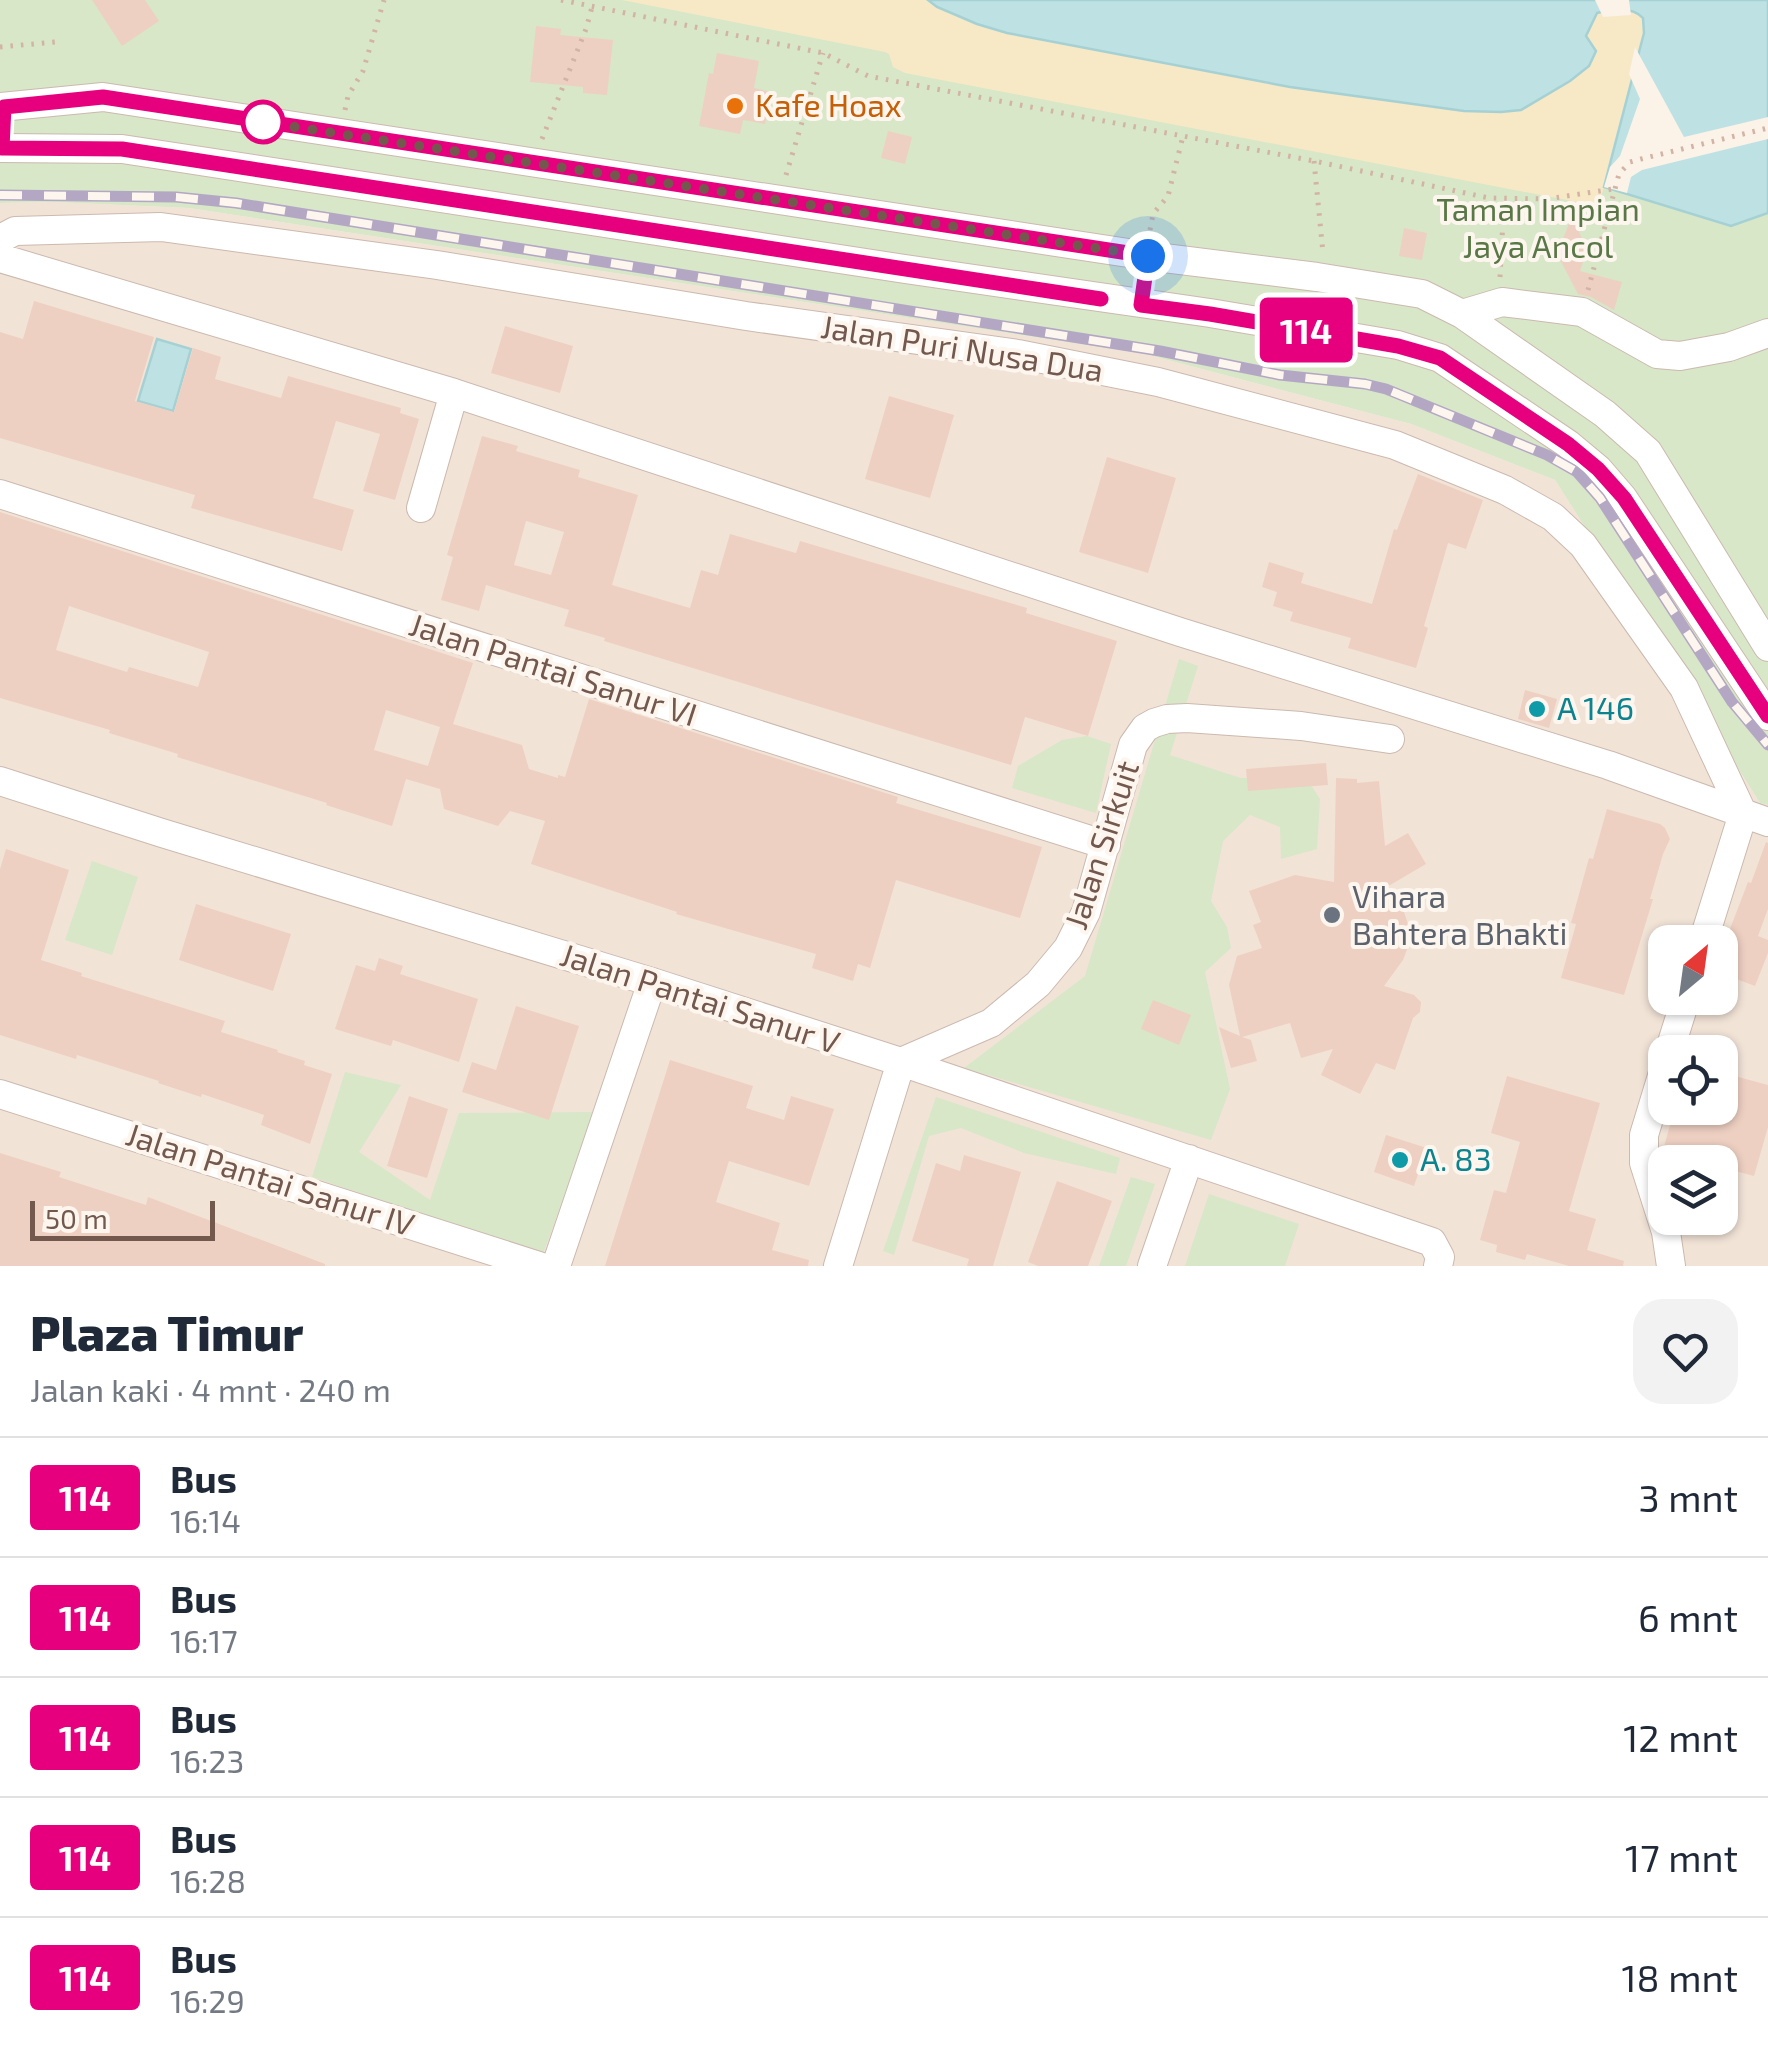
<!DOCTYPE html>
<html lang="id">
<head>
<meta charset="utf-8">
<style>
  :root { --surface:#fff; --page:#f2f2f3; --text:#1f2937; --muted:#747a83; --line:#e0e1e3 }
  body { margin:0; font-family:"Exo 2",sans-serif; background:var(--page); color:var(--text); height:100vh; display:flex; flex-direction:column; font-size:38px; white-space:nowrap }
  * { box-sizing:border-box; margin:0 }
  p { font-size:32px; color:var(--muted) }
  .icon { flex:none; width:55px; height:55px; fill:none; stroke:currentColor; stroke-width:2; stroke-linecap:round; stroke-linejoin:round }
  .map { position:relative; height:1266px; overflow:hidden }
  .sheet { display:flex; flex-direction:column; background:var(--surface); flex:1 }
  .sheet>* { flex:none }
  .badge { padding:0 20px; border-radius:8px; font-size:35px; line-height:65px }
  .needle { width:65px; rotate:29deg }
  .tools { position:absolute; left:1648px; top:925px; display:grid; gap:20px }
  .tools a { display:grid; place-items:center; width:90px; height:90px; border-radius:20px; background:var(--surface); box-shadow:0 2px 8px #0004; font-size:50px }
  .scale { position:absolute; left:30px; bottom:25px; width:185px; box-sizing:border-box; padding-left:10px; border:5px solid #73584e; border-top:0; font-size:28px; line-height:35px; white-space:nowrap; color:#73584e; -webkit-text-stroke:8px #fdf6ee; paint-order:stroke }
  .you { position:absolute; width:50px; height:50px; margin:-25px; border:8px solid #fff; border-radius:50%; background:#1a73e8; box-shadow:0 0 0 15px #1a73e833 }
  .map>.badge { position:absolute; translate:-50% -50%; box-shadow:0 0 0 5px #fff }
  .round { display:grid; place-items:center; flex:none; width:105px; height:105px; border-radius:30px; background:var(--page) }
  .overview { display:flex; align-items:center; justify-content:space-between; height:170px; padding:0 30px }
  h1 { font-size:48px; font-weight:800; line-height:75px }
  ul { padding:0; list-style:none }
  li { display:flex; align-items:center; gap:30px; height:120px; padding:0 30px; border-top:2px solid var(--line) }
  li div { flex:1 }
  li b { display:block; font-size:38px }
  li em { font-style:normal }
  li .badge { min-width:110px; font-weight:700; text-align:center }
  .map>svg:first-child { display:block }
  .residential { fill:#f2e3d7; fill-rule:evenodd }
  .green { fill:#d7e7c8 }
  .sand { fill:#f7e8c6 }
  .water { fill:#bee1e3; stroke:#a5d1d4; stroke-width:2.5 }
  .pier { fill:#fbf2e8 }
  .building { fill:#eed0c2; fill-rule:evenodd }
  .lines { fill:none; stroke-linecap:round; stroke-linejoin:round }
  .minor-casing { stroke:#ccb9af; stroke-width:30 }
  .path { stroke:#d3b3a5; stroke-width:5; stroke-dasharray:2.5 8; stroke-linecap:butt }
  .minor { stroke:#fff; stroke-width:28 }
  .rail-casing { stroke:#b4a7c4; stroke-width:11 }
  .rail { stroke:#fdf6ee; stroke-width:8; stroke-dasharray:22; stroke-linecap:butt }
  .line-casing { stroke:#fff; stroke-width:22 }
  .line { stroke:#e6007e; stroke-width:15 }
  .walk { stroke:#73584e; stroke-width:10; stroke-dasharray:0 18 }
  .food-dot { fill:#e8710a; stroke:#fdf6ee; stroke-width:4 }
  .stop-dot { fill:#fff; stroke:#e6007e; stroke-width:5 }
  .culture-dot { fill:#0f9aa8; stroke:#fdf6ee; stroke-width:4 }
  .worship-dot { fill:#6b7280; stroke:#fdf6ee; stroke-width:4 }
  .labels { text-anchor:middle; stroke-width:8; stroke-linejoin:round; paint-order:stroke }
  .food-label { font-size:32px; fill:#c56008; stroke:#fdf6ee; text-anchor:start }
  .park-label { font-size:32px; fill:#5a7847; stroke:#fdf6ee }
  .street-label { font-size:32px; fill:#73584e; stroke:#fdf6ee }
  .culture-label { font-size:32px; fill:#0d838f; stroke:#fdf6ee; text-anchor:start }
  .worship-label { font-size:32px; fill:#5b616d; stroke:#fdf6ee; text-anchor:start }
</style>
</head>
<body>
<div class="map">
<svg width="1768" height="1266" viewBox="0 0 1768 1266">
  <rect width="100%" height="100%" fill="#fbf2e8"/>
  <!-- residential -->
  <path class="residential" d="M54 202 189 208 1145 354 1411 424 1555 480 1760 803 1768 805V1266H0V203ZM1665 942H1720V998H1665ZM1665 1052H1720V1108H1665ZM1665 1162H1720V1218H1665Z"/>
  <!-- green -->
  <path class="green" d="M0 0H1768V805L1760 803 1555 480 1411 424 1145 354 189 208 54 202 0 203Z
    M1179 659 1198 666 1170 755 1241 778 1307 779 1320 799 1317 849 1281 859 1280 827 1250 815 1223 841 1211 901 1227 927 1231 948 1205 972 1230 1089 1211 1140 964 1068 1085 976Z
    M1087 736 1111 744 1096 813 1012 788 1018 766 1062 740Z
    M92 861 138 877 112 955 65 940Z
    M345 1072 401 1085 359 1152 430 1200 459 1113 595 1112 543 1254 312 1177Z
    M936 1097 1120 1158 1116 1174 1024 1153 961 1128 929 1136 894 1255 883 1251Z
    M1131 1177 1155 1184 1126 1266H1099Z
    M1209 1194 1299 1224 1285 1266H1185Z"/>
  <!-- sand -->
  <path class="sand" d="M622 0H928L937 7 977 24 1007 33 1290 87 1464 111 1501 112 1594 47 1586 36 1597 13C1610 9 1628 8 1641 14L1645 24 1644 33 1604 187 1600 200 1593 205 905 73 893 67 889 54 885 52Z"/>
  <!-- water -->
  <path class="water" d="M928 0H1768V213L1731 226 1604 187 1644 33 1643 18C1632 6 1612 9 1597 13L1586 36 1596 51 1589 66 1570 81 1521 110 1501 112 1464 111 1290 87 1007 33 977 24 937 7Z
    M157 339 191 349 173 411 138 401Z"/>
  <!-- pier -->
  <path class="pier" d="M1595 0H1629L1631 15 1603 17Z
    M1635 47 1684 137 1768 117V139L1642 170 1631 177 1627 193 1604 187 1610 167 1620 156 1640 99 1629 74Z"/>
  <!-- building -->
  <path class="building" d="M92 0H145L159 21 122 46Z
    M536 26 561 29 560 35 613 40 607 95 583 93V87L530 82Z
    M717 53 759 61 754 88 771 92 765 124 743 120 740 134 699 126 709 73 713 74Z
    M888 131 912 137 905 164 881 158Z
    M1572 216 1587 250 1580 271 1622 282 1614 310 1591 297 1578 294 1557 254Z
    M1404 228 1427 233 1422 260 1399 256Z
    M34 301 154 337 135 401 174 412 193 348 221 357 215 379 281 398 288 376 401 408 400 413 419 419 395 500 363 491 380 434 336 421 313 498 354 510 342 551 191 508 195 495 0 438V332L23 339Z
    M505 326 573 346 560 393 491 373Z
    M889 396 954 415 930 498 865 479Z
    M482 436 518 446 516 451 580 470 578 477 638 495 612 585 690 608 701 570 718 575 730 534 796 553 800 541 1027 608 1026 613 1117 641 1088 736 1025 717 1011 765 604 641 605 638 564 626 569 610 486 585 479 611 441 600 453 557 447 555ZM526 521 564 532 551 575 514 565Z
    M1107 457 1176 478 1148 573 1079 552Z
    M1418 474 1483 500 1466 549 1448 543 1424 626 1428 628 1416 668 1348 648 1351 638 1290 621 1293 612 1273 606 1277 592 1262 587 1269 562 1304 573 1301 583 1372 604 1394 529 1397 530Z
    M0 512 473 663 453 724 522 745 529 769 558 778V775L565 777 589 699 898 797 896 803 1042 847 1020 918 896 880 870 968 858 964 853 981 812 968 816 954 676 914 677 912 531 864 545 821 510 811 498 826 444 809 440 789 406 779 392 826 326 805 327 803 177 757 178 754 109 733 110 730 0 698ZM69 606 209 652 198 687 129 667 127 672 56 650ZM386 710 440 727 428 766 374 750Z
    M1525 690 1557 699 1549 728 1518 719Z
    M1326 763 1328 785 1248 791 1246 769Z
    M1336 778 1357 779V783L1379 781 1385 846 1408 833 1426 864 1385 888 1403 909 1408 924 1409 944 1403 960 1384 986 1414 995 1421 1002 1420 1012 1413 1018 1395 1070 1376 1063 1360 1094 1321 1075 1333 1049 1301 1058 1290 1023 1242 1037 1251 1040 1257 1061 1231 1068 1219 1027 1240 1036 1229 985 1237 956 1262 948 1253 925 1261 922 1249 891 1295 875 1334 882Z
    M1607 809 1660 824 1665 828 1670 839 1663 854 1650 899H1653L1624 995 1561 978 1576 924 1571 923 1589 858 1593 859Z
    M1766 842 1768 843V909L1758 936 1768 940V953L1755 986 1720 973V955L1748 882 1751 883Z
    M6 849 69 870 41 960 82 973 81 976 225 1021 221 1032 278 1050 277 1052 305 1061 304 1065 332 1074 310 1144 261 1125 264 1115 202 1094 201 1097 158 1083 159 1081 77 1055 76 1059 0 1035V869Z
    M196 904 291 934 273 991 179 960Z
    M379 958 403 966 400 974 478 999 459 1062 393 1040 391 1046 335 1029 356 965 375 971Z
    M1153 1000 1191 1015 1179 1045 1141 1029Z
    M516 1006 579 1026 549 1120 462 1092 472 1062 496 1070Z
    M670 1060 753 1086 746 1108 784 1120 791 1096 834 1109 809 1186 729 1161 716 1202 780 1223 772 1250 809 1260 808 1266H605Z
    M1720 1072 1768 1085V1127L1754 1176 1720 1167V1162H1706L1663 1150 1675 1108H1720Z
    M1507 1076 1600 1103 1569 1211 1596 1219 1587 1250 1624 1261 1623 1266H1569L1527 1254 1525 1260 1496 1252 1497 1245 1480 1240 1494 1190 1506 1193 1520 1142 1491 1133Z
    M409 1096 448 1109 427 1178 387 1166Z
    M1386 1135 1427 1148 1414 1186 1374 1172Z
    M0 1153 61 1172 59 1177 146 1205 148 1197 325 1264V1266H0Z
    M964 1155 1021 1172 993 1266H967L969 1259 912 1241 936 1163 960 1171Z
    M1057 1181 1112 1201 1088 1266H1038L1028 1262Z"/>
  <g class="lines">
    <defs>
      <path id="minor" d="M0 107 103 97 1148 256 1317 277 1422 294 1462 314 1605 414 1648 452 1768 647
        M0 148 122 149 905 269 1210 313 1398 345 1440 358 1568 444 1598 469 1623 498 1768 716
        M0 239 15 231 161 227 437 265 746 316 1018 354 1158 382 1395 445 1505 490 1553 517 1583 545 1684 688 1743 814 1703 942
        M0 258 454 393 1180 632 1608 765 1768 822
        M1462 314 1502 302 1582 312 1657 354 1680 356 1729 347 1768 333
        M0 494 1106 845
        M421 508 454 393
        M0 781 162 833 652 982 901 1062 1432 1242 1440 1257 1438 1266
        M1669 1052 1686 998
        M1665 1066 1644 1135V1163L1666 1232 1671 1266
        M0 1094 539 1266
        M556 1266 652 982
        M838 1266 901 1062 991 1023 1038 984 1068 948 1086 912 1133 745 1145 728 1154 723 1167 719 1187 718 1301 726 1390 739
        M1152 1266 1189 1159"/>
    </defs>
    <!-- minor casing -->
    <use href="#minor" class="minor-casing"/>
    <!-- path -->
    <path class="path" d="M561 0 823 53 868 76 1314 161 1489 198 1547 199 1613 189
      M0 47 55 42
      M345 110 348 96 363 71 384 0
      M542 139 586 29 592 7
      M1314 161 1323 253
      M786 175 823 53
      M1150 230 1153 214 1168 196 1183 136
      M1500 277 1504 200
      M1588 290 1619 174 1630 162 1641 159 1768 128"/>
    <!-- minor -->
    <use href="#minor" class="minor"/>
    <defs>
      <path id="rail" d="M0 195 176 197 236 203 1160 351 1280 375 1365 384 1386 389 1547 455 1577 472 1600 498 1732 702 1768 745"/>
    </defs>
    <!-- rail casing -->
    <use href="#rail" class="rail-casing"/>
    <!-- rail -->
    <use href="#rail" class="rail"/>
  </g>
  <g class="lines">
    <defs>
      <path id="line" d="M1101 299 122 149 2 148 4 107 103 97 1148 256 1141 305 1210 314 1398 346 1440 358 1568 444 1598 469 1624 498 1768 716"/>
    </defs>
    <!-- line casing -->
    <use href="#line" class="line-casing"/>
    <!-- line -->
    <use href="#line" class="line"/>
    <!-- walk -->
    <path class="walk" d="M263 122H261L1148 256"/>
  </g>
  <!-- markers -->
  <circle class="food-dot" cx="735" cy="106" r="10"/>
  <circle class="stop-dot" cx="263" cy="122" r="20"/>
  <g class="culture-dot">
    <circle cx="1537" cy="709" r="10"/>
    <circle cx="1400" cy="1160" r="10"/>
  </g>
  <circle class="worship-dot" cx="1332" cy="915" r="10"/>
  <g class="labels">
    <!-- food labels -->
    <g class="food-label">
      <text x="755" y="117">Kafe Hoax</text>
    </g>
    <!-- park labels -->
    <g class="park-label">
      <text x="1538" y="221">Taman Impian<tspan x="1538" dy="37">Jaya Ancol</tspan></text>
    </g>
    <!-- street labels -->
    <g class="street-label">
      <text transform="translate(962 349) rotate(9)" y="11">Jalan Puri Nusa Dua</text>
      <text transform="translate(553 670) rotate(18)" y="11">Jalan Pantai Sanur VI</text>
      <text transform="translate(1102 845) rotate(-72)" y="11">Jalan Sirkuit</text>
      <text transform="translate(700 999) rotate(18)" y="11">Jalan Pantai Sanur V</text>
      <text transform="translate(270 1180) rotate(18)" y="11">Jalan Pantai Sanur IV</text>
    </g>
    <!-- culture labels -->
    <g class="culture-label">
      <text x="1557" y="720">A 146</text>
      <text x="1420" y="1171">A. 83</text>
    </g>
    <!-- worship labels -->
    <g class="worship-label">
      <text x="1352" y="908">Vihara<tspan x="1352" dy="37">Bahtera Bhakti</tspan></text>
    </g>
  </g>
</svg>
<div class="tools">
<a><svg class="needle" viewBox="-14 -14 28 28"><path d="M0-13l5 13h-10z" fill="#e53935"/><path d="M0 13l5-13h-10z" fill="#747a83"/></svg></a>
<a><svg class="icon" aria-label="locate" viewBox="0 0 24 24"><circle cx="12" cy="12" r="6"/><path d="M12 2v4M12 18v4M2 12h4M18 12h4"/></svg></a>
<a><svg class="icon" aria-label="layers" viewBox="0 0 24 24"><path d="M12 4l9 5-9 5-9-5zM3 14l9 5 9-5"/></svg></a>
</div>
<div class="scale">50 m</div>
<div class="you" style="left:1148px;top:256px"></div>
<b class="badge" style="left:1306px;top:330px;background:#e6007e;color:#fff">114</b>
</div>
<section class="sheet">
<div class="overview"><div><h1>Plaza Timur</h1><p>Jalan kaki · 4 mnt · 240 m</p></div><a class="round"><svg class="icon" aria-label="heart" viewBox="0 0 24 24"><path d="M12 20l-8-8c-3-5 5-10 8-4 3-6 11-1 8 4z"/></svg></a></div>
<ul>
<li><span class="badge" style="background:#e6007e;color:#fff">114</span><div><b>Bus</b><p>16:14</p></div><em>3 mnt</em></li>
<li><span class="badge" style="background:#e6007e;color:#fff">114</span><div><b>Bus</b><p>16:17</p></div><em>6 mnt</em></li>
<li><span class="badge" style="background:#e6007e;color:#fff">114</span><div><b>Bus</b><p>16:23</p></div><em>12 mnt</em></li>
<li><span class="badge" style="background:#e6007e;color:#fff">114</span><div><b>Bus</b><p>16:28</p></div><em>17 mnt</em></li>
<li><span class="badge" style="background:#e6007e;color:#fff">114</span><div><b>Bus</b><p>16:29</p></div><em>18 mnt</em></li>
</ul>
</section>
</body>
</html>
